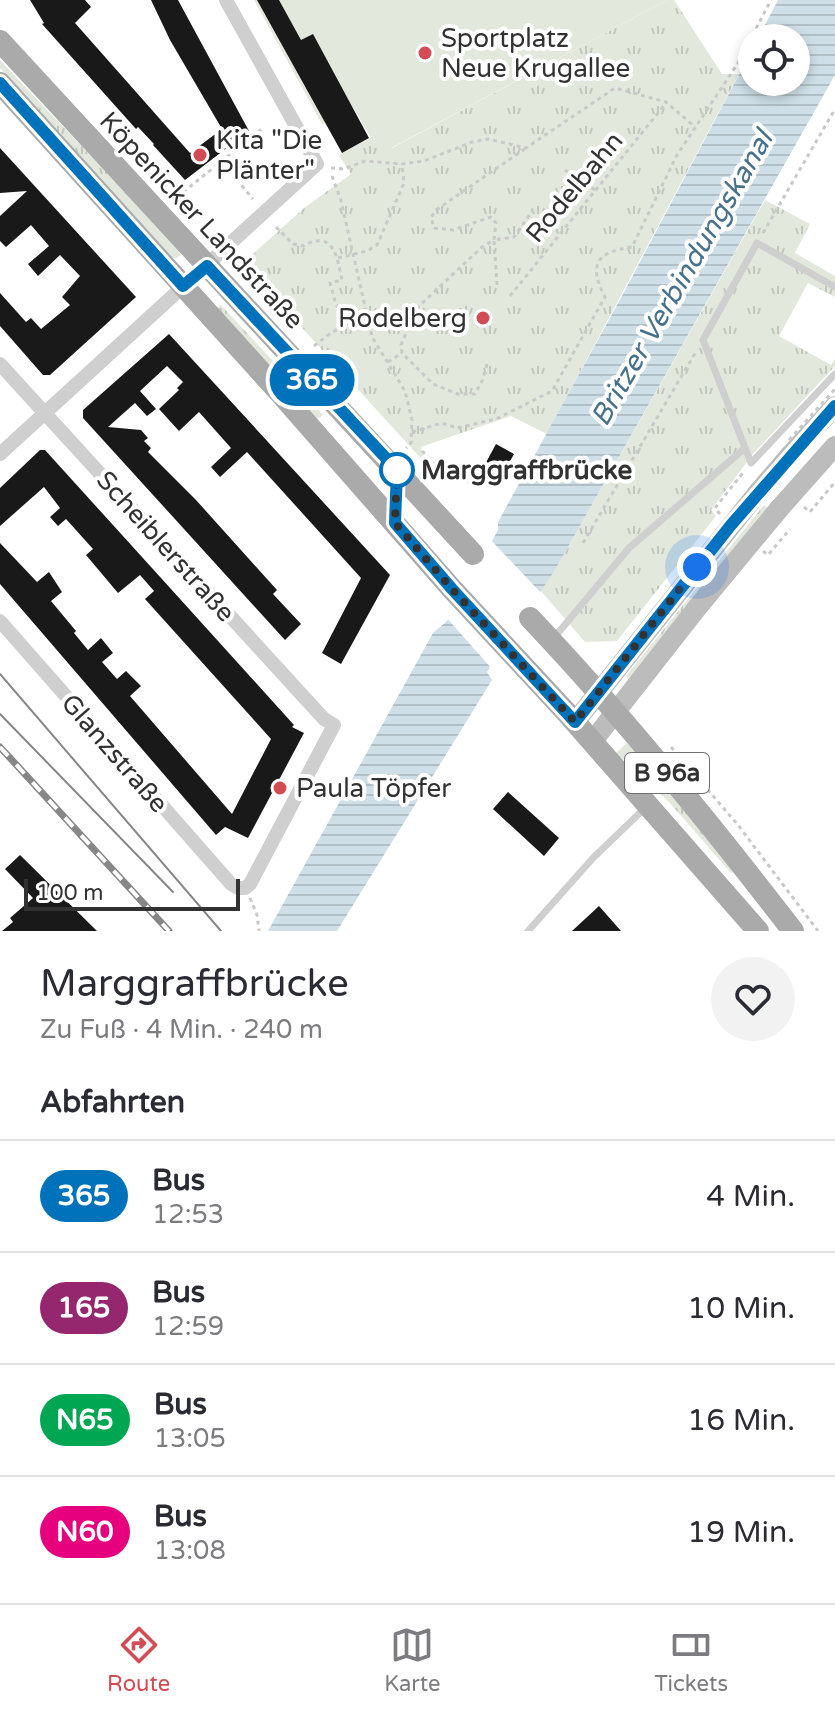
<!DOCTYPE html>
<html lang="de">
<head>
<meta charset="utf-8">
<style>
  :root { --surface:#fff; --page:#f2f2f3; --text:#2b2b33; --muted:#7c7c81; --line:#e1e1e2; --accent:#d24b55 }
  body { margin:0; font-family:"Varela Round",sans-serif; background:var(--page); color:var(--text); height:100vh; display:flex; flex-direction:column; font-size:30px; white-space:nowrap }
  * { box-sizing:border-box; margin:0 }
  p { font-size:26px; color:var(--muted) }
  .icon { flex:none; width:44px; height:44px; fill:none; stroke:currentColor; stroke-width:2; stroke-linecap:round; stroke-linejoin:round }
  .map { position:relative; height:931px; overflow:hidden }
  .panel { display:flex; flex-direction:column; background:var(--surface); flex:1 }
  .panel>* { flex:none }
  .badge { padding:0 16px; border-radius:26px; font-size:28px; line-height:52px }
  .tools { position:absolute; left:738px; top:24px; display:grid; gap:16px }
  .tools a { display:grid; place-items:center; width:72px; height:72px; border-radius:50%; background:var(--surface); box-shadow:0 4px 12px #0003; font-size:40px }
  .scale { position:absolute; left:24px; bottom:20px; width:216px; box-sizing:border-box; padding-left:8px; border:4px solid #323232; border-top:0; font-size:22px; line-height:28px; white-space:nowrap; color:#323232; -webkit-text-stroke:6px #fff; paint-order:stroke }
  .you { position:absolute; width:40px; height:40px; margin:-20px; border:6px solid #fff; border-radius:50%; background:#1a73e8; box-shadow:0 0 0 12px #1a73e833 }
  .map>.badge { position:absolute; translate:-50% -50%; box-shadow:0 0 0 4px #fff }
  h2 { padding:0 40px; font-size:30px; line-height:72px }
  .round { display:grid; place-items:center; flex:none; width:84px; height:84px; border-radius:42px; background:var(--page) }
  .head { display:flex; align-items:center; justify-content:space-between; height:136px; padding:0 40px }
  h1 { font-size:38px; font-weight:600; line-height:60px }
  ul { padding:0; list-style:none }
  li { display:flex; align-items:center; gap:24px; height:112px; padding:0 40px; border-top:2px solid var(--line) }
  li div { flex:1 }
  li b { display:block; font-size:30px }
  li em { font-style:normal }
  li .badge { min-width:88px; font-weight:700; text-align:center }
  .menu { display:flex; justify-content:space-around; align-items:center; height:112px; border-top:2px solid var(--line); background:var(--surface); font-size:22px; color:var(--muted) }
  .menu a { display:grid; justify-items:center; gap:4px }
  .menu .selected { color:var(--accent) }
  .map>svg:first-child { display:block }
  .grass { fill:url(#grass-tufts) }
  .garden { fill:#e2e8dc }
  .water { fill:url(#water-rules) }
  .pier { fill:#fff }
  .building { fill:#191919 }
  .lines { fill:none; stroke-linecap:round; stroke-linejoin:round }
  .path { stroke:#c9c9c9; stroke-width:3; stroke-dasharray:4 4; stroke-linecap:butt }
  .service { stroke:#cfcfcf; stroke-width:7 }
  .minor { stroke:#cfcfcf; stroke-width:14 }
  .secondary { stroke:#bcbcbc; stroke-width:20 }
  .primary { stroke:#aaa; stroke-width:22 }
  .tram { stroke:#878787; stroke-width:2 }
  .rail-casing { stroke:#878787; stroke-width:7 }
  .rail { stroke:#fff; stroke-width:4; stroke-dasharray:12; stroke-linecap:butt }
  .path-bridge { stroke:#c9c9c9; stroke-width:3; stroke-dasharray:4 4; stroke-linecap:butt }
  .secondary-bridge { stroke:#bcbcbc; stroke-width:20 }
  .line-casing { stroke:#fff; stroke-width:18 }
  .line { stroke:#0072bc; stroke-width:12 }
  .walk { stroke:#323232; stroke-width:8; stroke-dasharray:0 14.4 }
  .poi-dot { fill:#d24b55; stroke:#fff; stroke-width:3 }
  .stop-dot { fill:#fff; stroke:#0072bc; stroke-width:4 }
  .labels { text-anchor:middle; stroke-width:8; stroke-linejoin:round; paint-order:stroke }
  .shield { fill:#fff; stroke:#707070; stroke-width:2 }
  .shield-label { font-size:24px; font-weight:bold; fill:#323232 }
  .poi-label { font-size:26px; fill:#323232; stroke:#fff; text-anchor:start }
  .street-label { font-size:26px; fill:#323232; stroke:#fff }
  .stop-label { font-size:26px; font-weight:bold; fill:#323232; stroke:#fff; text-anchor:start }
  .water-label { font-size:28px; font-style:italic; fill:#48728c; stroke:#fff }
</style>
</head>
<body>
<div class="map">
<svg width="835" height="931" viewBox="0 0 835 931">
  <defs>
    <pattern id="grass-tufts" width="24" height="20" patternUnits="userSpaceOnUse" patternTransform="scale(2)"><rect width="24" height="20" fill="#e2e8dc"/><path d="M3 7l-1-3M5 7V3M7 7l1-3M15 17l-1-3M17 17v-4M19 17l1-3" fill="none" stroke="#c2c7bd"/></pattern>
    <pattern id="water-rules" width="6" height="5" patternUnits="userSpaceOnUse" patternTransform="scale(2)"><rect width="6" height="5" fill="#cedfe8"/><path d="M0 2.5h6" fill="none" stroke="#b1c0c7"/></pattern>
  </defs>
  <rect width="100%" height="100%" fill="#fff"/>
  <!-- grass -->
  <path class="grass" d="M667 0H674L722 74H739L547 434 511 416 421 447 425 463 243 263 304 208 351 174 339 155 383 131 392 148Z
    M0 60C59 124 121 185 180 250L181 255 177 258H172L0 68Z
    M765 200 810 224 795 253 835 276V297L808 283 779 336 831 365 835 359V366L753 454 711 510 716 516 617 641 585 642 540 590 555 570Z
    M221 305 323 415 317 419 217 309Z
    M764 505 770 510 630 681 626 676Z
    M628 742 734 872 731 873 669 802 616 753Z"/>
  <!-- garden -->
  <path class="garden" d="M254 0H667L391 148 383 132 371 138 353 107 322 124Z"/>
  <!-- water -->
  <path class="water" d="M778 0H835V75L555 570 487 672 492 680 337 931H268L433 633 447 621 498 530V522L623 294 752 50V82H796V38H758Z"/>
  <!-- pier -->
  <path class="pier" d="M489 538 542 594 493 670 445 616Z"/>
  <!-- building -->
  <path class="building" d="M30 0H85L91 7 75 23 190 153 222 129 170 40 151 0H178L249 131 185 180 153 145 154 144 138 127 136 129 42 24 44 23Z
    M257 0H279L301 40 313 34 369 138 342 153Z
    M0 148 136 297 50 375H43L0 326V293L26 322 31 318 41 329 70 305 62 297 80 276 60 255 38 276 28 264 49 246 31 225 6 247 0 241V216L27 191 0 193Z
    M169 334 390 575 341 664 322 653 361 578 247 452 220 477 211 467 231 448 199 412 179 431 159 409 179 390 177 388 183 382 167 366 140 391 156 409 147 416 135 403 108 427 141 430 148 438 144 441 151 448 148 452 196 500 277 590 273 594 301 624 285 640 83 418V410Z
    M496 444 514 454 501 478 483 468Z
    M40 450H45L171 589 294 725 292 727 304 733 248 838 225 827 216 835 0 584V543L37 582 49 572 62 592 51 601 76 631 74 633 88 650 101 638 113 653 102 662 117 679 126 671 141 686 130 696 232 814 271 739 145 599 154 591 140 575 118 593 86 555 93 549 66 519 58 526 50 517 60 508 44 487 0 526V488Z
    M508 792 559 838 544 856 493 809Z
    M20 855 97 931H2L13 922 10 918 33 898 5 869Z
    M599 906 621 931H572Z"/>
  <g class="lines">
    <!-- path -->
    <path class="path" d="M221 161 253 199
      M331 168 344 169 365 161 402 164 424 161 472 142 488 139 526 148 615 88 666 102 695 127
      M565 170 595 190
      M332 176 341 201 372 337 405 391 412 420 411 443 406 448
      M177 197 263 128
      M276 227 293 244 303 246C333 229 337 256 342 280L330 283 336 305 351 322
      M763 233 835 109
      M338 258 367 251 377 245 404 183 402 164
      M497 285 494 240 514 237 533 210
      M510 296 666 103
      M314 346C332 331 345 323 368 319
      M388 362 402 353
      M487 364 483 379 475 394H458L433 384 402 353 401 345 416 309 482 247 494 240 496 223 491 217 453 230 434 228 431 217 439 208 526 148
      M412 432 442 423 457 428 496 419 552 391 605 297C588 265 596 252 632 247L677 155 738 63 771 0
      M422 451C440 468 462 494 489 476
      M804 507 810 512 835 482
      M720 514 715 508 745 470
      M583 543 697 350
      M763 551 768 555 790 529
      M671 747 738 825 818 931
      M250 898 257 915 259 931"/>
    <!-- service -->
    <path class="service" d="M835 287 757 243 703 340 751 463 835 374
      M553 639 629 548 745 448
      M528 931 593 858 646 807"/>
    <!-- minor -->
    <path class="minor" d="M0 364 324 719 334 725 250 884 245 888H238L231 884 0 621
      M0 454 317 164 226 0"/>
    <!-- secondary -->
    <path class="secondary" d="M790 455 835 406
      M575 722 759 491
      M592 742 697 608 779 509"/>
    <!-- primary -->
    <path class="primary" d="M0 41 473 554
      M0 83 280 393 452 589 567 713 758 931
      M530 618C624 717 710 823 793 931"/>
    <!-- tram -->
    <path class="tram" d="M0 674 221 931
      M0 714 173 892"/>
    <defs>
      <path id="rail" d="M0 747 169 931"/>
    </defs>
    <!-- rail casing -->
    <use href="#rail" class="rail-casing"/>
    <!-- rail -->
    <use href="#rail" class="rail"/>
    <!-- path-bridge -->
    <path class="path-bridge" d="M789 440 835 389"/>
    <!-- secondary-bridge -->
    <path class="secondary-bridge" d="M759 491 790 455
      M779 509 835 446"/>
  </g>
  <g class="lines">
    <defs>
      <path id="line" d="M0 83 183 286 207 266 397 470 395 523 452 589 575 722 731 525 835 406"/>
    </defs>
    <!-- line casing -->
    <use href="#line" class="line-casing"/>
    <!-- line -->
    <use href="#line" class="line"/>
    <!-- walk -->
    <path class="walk" d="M397 470 395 523 452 589 575 722 697 567"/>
  </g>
  <!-- markers -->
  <g class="poi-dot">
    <circle cx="425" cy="53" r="8"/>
    <circle cx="200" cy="155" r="8"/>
    <circle cx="483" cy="318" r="8"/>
    <circle cx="280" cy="788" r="8"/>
  </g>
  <circle class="stop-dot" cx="397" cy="470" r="16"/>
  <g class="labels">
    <!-- shield labels -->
    <rect class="shield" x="625" y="753" width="84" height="40" rx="6"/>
    <g class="shield-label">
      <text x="667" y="781">B 96a</text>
    </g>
    <!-- poi labels -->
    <g class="poi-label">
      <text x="441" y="47">Sportplatz<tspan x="441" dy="30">Neue Krugallee</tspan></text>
      <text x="216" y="149">Kita "Die<tspan x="216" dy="30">Plänter"</tspan></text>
      <text x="467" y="327" text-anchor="end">Rodelberg</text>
      <text x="296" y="797">Paula Töpfer</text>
    </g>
    <!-- street labels -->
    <g class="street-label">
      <text transform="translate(574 187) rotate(-50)" y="9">Rodelbahn</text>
      <text transform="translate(202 220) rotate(47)" y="9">Köpenicker Landstraße</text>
      <text transform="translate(166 546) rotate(48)" y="9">Scheiblerstraße</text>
      <text transform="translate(115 753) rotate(49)" y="9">Glanzstraße</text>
    </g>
    <!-- stop labels -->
    <g class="stop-label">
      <text x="421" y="479">Marggraffbrücke</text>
    </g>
    <!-- water labels -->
    <g class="water-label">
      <text transform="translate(681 278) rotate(-60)" y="10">Britzer Verbindungskanal</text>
    </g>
  </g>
</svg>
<div class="tools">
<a><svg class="icon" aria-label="locate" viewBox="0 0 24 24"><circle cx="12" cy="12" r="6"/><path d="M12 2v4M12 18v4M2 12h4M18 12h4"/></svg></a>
</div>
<div class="scale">100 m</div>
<div class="you" style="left:697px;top:567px"></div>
<b class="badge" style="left:312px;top:380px;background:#0072bc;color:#fff">365</b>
</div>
<section class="panel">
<div class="head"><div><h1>Marggraffbrücke</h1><p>Zu Fuß · 4 Min. · 240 m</p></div><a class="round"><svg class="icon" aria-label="heart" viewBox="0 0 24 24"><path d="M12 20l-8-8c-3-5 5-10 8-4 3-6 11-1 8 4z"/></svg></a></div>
<h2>Abfahrten</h2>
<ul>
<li><span class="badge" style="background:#0072bc;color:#fff">365</span><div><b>Bus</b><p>12:53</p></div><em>4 Min.</em></li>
<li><span class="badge" style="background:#95276e;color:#fff">165</span><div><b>Bus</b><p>12:59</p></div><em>10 Min.</em></li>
<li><span class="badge" style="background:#00a651;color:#fff">N65</span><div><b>Bus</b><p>13:05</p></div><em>16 Min.</em></li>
<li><span class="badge" style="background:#e6007e;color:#fff">N60</span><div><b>Bus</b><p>13:08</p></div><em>19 Min.</em></li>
</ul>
</section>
<nav class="menu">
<a class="selected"><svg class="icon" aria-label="directions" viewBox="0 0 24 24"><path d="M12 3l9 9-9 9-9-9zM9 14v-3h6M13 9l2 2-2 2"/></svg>Route</a>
<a><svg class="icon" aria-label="map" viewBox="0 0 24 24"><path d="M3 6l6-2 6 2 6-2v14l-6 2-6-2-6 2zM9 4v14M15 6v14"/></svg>Karte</a>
<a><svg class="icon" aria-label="tickets" viewBox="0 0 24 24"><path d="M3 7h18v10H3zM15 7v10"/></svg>Tickets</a>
</nav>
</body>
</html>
